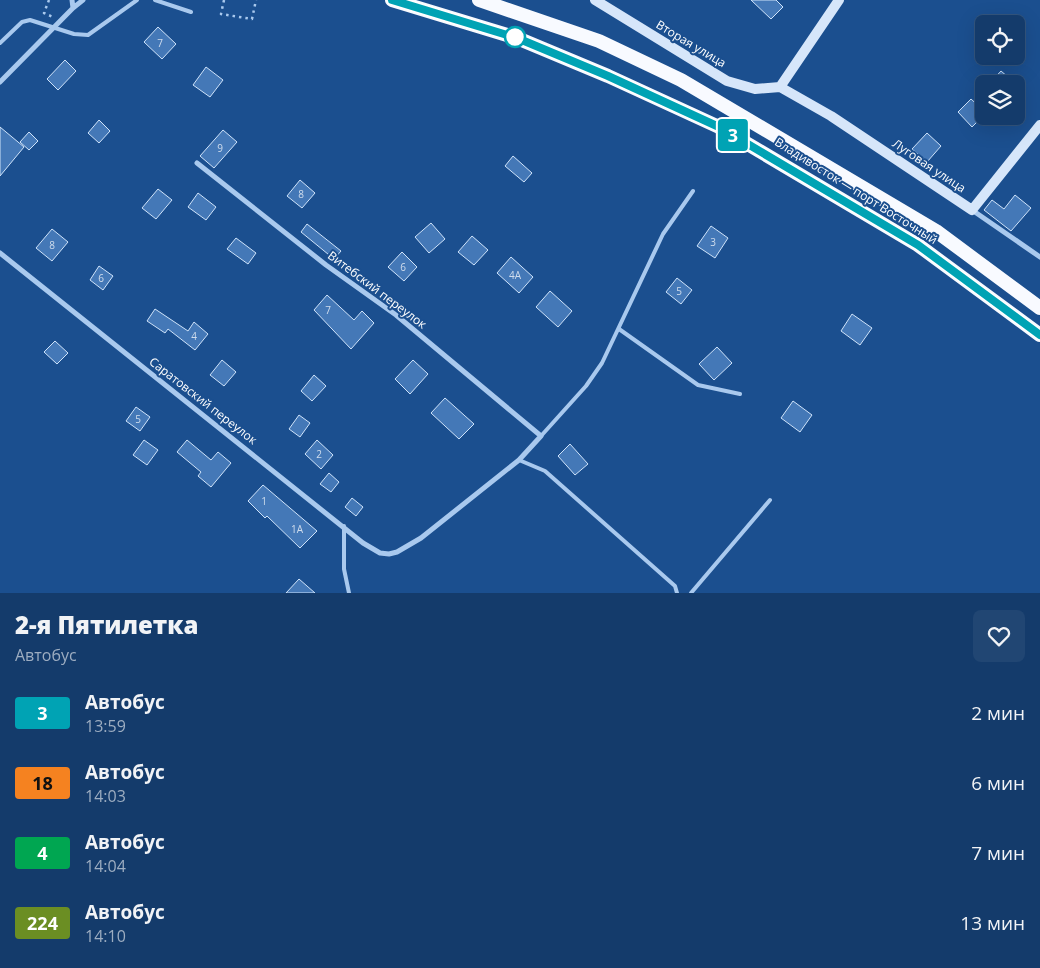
<!DOCTYPE html>
<html lang="ru">
<head>
<meta charset="utf-8">
<style>
  :root { --surface:#143b6b; --page:#214673; --text:#f1f3f6; --muted:#9dadc1; --line:#33557e }
  body { margin:0; font-family:"Open Sans",sans-serif; background:var(--page); color:var(--text); height:100vh; display:flex; flex-direction:column; font-size:19px; white-space:nowrap }
  * { box-sizing:border-box; margin:0 }
  p { font-size:16px; color:var(--muted) }
  .icon { flex:none; width:28px; height:28px; fill:none; stroke:currentColor; stroke-width:2; stroke-linecap:round; stroke-linejoin:round }
  .map { position:relative; height:593px; overflow:hidden }
  .side { display:flex; flex-direction:column; background:var(--surface); flex:1 }
  .side>* { flex:none }
  .badge { padding:0 10px; border-radius:4px; font-size:18px; line-height:32px }
  .fabs { position:absolute; left:975px; top:15px; display:grid; gap:10px }
  .fabs a { display:grid; place-items:center; width:50px; height:50px; border-radius:8px; background:var(--surface); box-shadow:0 5px 20px #0002,0 0 0 1px var(--line); font-size:25px }
  .map>.badge { position:absolute; translate:-50% -50%; box-shadow:0 0 0 2px #fff }
  .round { display:grid; place-items:center; flex:none; width:52px; height:52px; border-radius:8px; background:var(--page) }
  .summary { display:flex; align-items:center; justify-content:space-between; height:85px; padding:0 15px }
  h1 { font-size:24px; font-weight:800; line-height:38px }
  ul { padding:0; list-style:none }
  li { display:flex; align-items:center; gap:15px; height:70px; padding:0 15px }
  li div { flex:1 }
  li b { display:block; font-size:19px }
  li em { font-style:normal }
  li .badge { min-width:55px; font-weight:700; text-align:center }
  .map>svg:first-child { display:block }
  .building { fill:#4478b7; stroke:#cfe3fa }
  .lines { fill:none; stroke-linecap:round; stroke-linejoin:round }
  .path { stroke:#a9c9ee; stroke-width:2.5; stroke-dasharray:2.5 4; stroke-linecap:butt }
  .service { stroke:#a9c9ee; stroke-width:4 }
  .minor { stroke:#a9c9ee; stroke-width:5 }
  .secondary { stroke:#d6e6fa; stroke-width:10 }
  .trunk { stroke:#f8faff; stroke-width:14 }
  .line-casing { stroke:#fff; stroke-width:11 }
  .line { stroke:#00a3b4; stroke-width:8 }
  .stop-dot { fill:#fff; stroke:#00a3b4; stroke-width:2.5 }
  .labels { text-anchor:middle; stroke-width:4; stroke-linejoin:round; paint-order:stroke }
  .number-label { font-size:10px; fill:#d0dded }
  .street-label { font-size:12px; fill:#fff; stroke:#1b4f8f }
</style>
</head>
<body>
<div class="map">
<svg width="1040" height="593" viewBox="0 0 1040 593">
  <rect width="100%" height="100%" fill="#1b4f8f"/>
  <!-- building -->
  <path class="building" d="M751 0H776L783 7 771 19Z
    M158 27 176 44 162 59 144 42Z
    M65 60 76 71 58 90 47 79Z
    M206 67 223 80 210 97 193 85Z
    M1001 71 1016 84H989Z
    M971 99 984 111V115L972 127 958 112Z
    M99 120 110 131 99 143 88 133Z
    M0 127 24 147 0 176Z
    M223 130 237 142 214 168 200 156Z
    M29 132 38 141 29 150 20 142Z
    M927 133 941 146 927 162 912 149Z
    M513 156 532 173 524 182 505 166Z
    M300 180 315 193 302 208 287 196Z
    M158 189 172 200 156 219 142 208Z
    M198 193 216 207 206 220 188 207Z
    M1015 195 1031 208 1011 231 984 210 992 200 1004 209Z
    M431 223 445 239 429 253 415 237Z
    M307 224 341 251 334 259 301 232Z
    M711 226 728 238 715 258 697 246Z
    M52 229 68 242 52 261 36 248Z
    M472 236 488 250 474 265 458 252Z
    M236 238 256 253 248 264 227 249Z
    M402 252 417 267 404 281 388 267Z
    M511 257 533 277 519 293 497 273Z
    M99 266 113 276 103 290 90 280Z
    M677 278 692 290 681 304 666 292Z
    M550 291 572 311 558 327 536 307Z
    M327 295 354 320 362 311 374 323 351 349 314 310Z
    M155 309 188 331 194 322 208 334 195 350 168 329 165 333 147 321Z
    M852 314 872 328 860 345 841 331Z
    M55 341 68 353 57 364 44 352Z
    M717 347 732 363 714 380 699 364Z
    M222 360 236 372 224 386 210 375Z
    M413 360 428 374 410 394 395 379Z
    M314 375 326 386 312 401 301 391Z
    M445 398 474 424 459 439 431 413Z
    M793 401 812 415 800 432 781 418Z
    M136 407 150 417 140 431 126 421Z
    M299 415 310 423 300 437 289 429Z
    M144 440 158 450 147 465 133 455Z
    M187 440 211 460 218 452 231 463 211 487 198 476 201 472 177 452Z
    M317 440 333 455 321 469 305 454Z
    M570 444 588 464 575 475 558 456Z
    M329 473 339 482 331 492 320 484Z
    M263 485 317 531 300 548 267 516 265 518 248 501Z
    M352 498 363 507 356 516 345 507Z
    M299 579 315 593H286Z"/>
  <g class="lines">
    <!-- path -->
    <path class="path" d="M49 0 44 13 53 17
      M224 0 221 14 252 19 256 0"/>
    <!-- service -->
    <path class="service" d="M155 0 191 12
      M0 43 22 22 30 20 74 34 88 35 137 0
      M619 329 698 385 740 394
      M541 436 586 386 602 363 663 234 693 191
      M519 460 545 471 675 586 677 593
      M344 526V569L349 593
      M691 593 770 500"/>
    <!-- minor -->
    <path class="minor" d="M72 0 73 8
      M0 82 73 8 83 0
      M972 210 1040 257
      M0 253 363 543 380 553 389 554 397 552 421 538 519 460 541 436 396 315 326 265 197 163"/>
    <!-- secondary -->
    <path class="secondary" d="M595 0 727 81 755 89 780 87
      M780 87 831 116 972 210 1040 125
      M780 87 839 0"/>
    <!-- trunk -->
    <path class="trunk" d="M392 0 517 38 608 76 719 127 918 245 1040 335
      M479 0 599 41 681 80 936 231 1040 308"/>
  </g>
  <g class="lines">
    <defs>
      <path id="line" d="M392 0 517 38 608 76 719 127 918 245 1040 335"/>
    </defs>
    <!-- line casing -->
    <use href="#line" class="line-casing"/>
    <!-- line -->
    <use href="#line" class="line"/>
  </g>
  <!-- markers -->
  <circle class="stop-dot" cx="515" cy="37" r="10"/>
  <g class="labels">
    <!-- number labels -->
    <g class="number-label">
      <text x="160" y="47">7</text>
      <text x="220" y="152">9</text>
      <text x="301" y="198">8</text>
      <text x="713" y="246">3</text>
      <text x="52" y="249">8</text>
      <text x="403" y="271">6</text>
      <text x="515" y="279">4А</text>
      <text x="101" y="282">6</text>
      <text x="679" y="295">5</text>
      <text x="328" y="314">7</text>
      <text x="194" y="340">4</text>
      <text x="138" y="423">5</text>
      <text x="319" y="458">2</text>
      <text x="264" y="505">1</text>
      <text x="297" y="533">1А</text>
    </g>
    <!-- street labels -->
    <g class="street-label">
      <text transform="translate(691 44) rotate(31)" y="4">Вторая улица</text>
      <text transform="translate(929 166) rotate(34)" y="4">Луговая улица</text>
      <text transform="translate(856 191) rotate(32)" y="4">Владивосток — порт Восточный</text>
      <text transform="translate(377 290) rotate(37)" y="4">Витебский переулок</text>
      <text transform="translate(203 401) rotate(38)" y="4">Саратовский переулок</text>
    </g>
  </g>
</svg>
<div class="fabs">
<a><svg class="icon" aria-label="locate" viewBox="0 0 24 24"><circle cx="12" cy="12" r="6"/><path d="M12 2v4M12 18v4M2 12h4M18 12h4"/></svg></a>
<a><svg class="icon" aria-label="layers" viewBox="0 0 24 24"><path d="M12 4l9 5-9 5-9-5zM3 14l9 5 9-5"/></svg></a>
</div>
<b class="badge" style="left:733px;top:135px;background:#00a3b4;color:#fff">3</b>
</div>
<section class="side">
<div class="summary"><div><h1>2-я Пятилетка</h1><p>Автобус</p></div><a class="round"><svg class="icon" aria-label="heart" viewBox="0 0 24 24"><path d="M12 20l-8-8c-3-5 5-10 8-4 3-6 11-1 8 4z"/></svg></a></div>
<ul>
<li><span class="badge" style="background:#00a3b4;color:#fff">3</span><div><b>Автобус</b><p>13:59</p></div><em>2 мин</em></li>
<li><span class="badge" style="background:#f58220;color:#111">18</span><div><b>Автобус</b><p>14:03</p></div><em>6 мин</em></li>
<li><span class="badge" style="background:#00a651;color:#fff">4</span><div><b>Автобус</b><p>14:04</p></div><em>7 мин</em></li>
<li><span class="badge" style="background:#6b8e23;color:#fff">224</span><div><b>Автобус</b><p>14:10</p></div><em>13 мин</em></li>
</ul>
</section>
</body>
</html>
